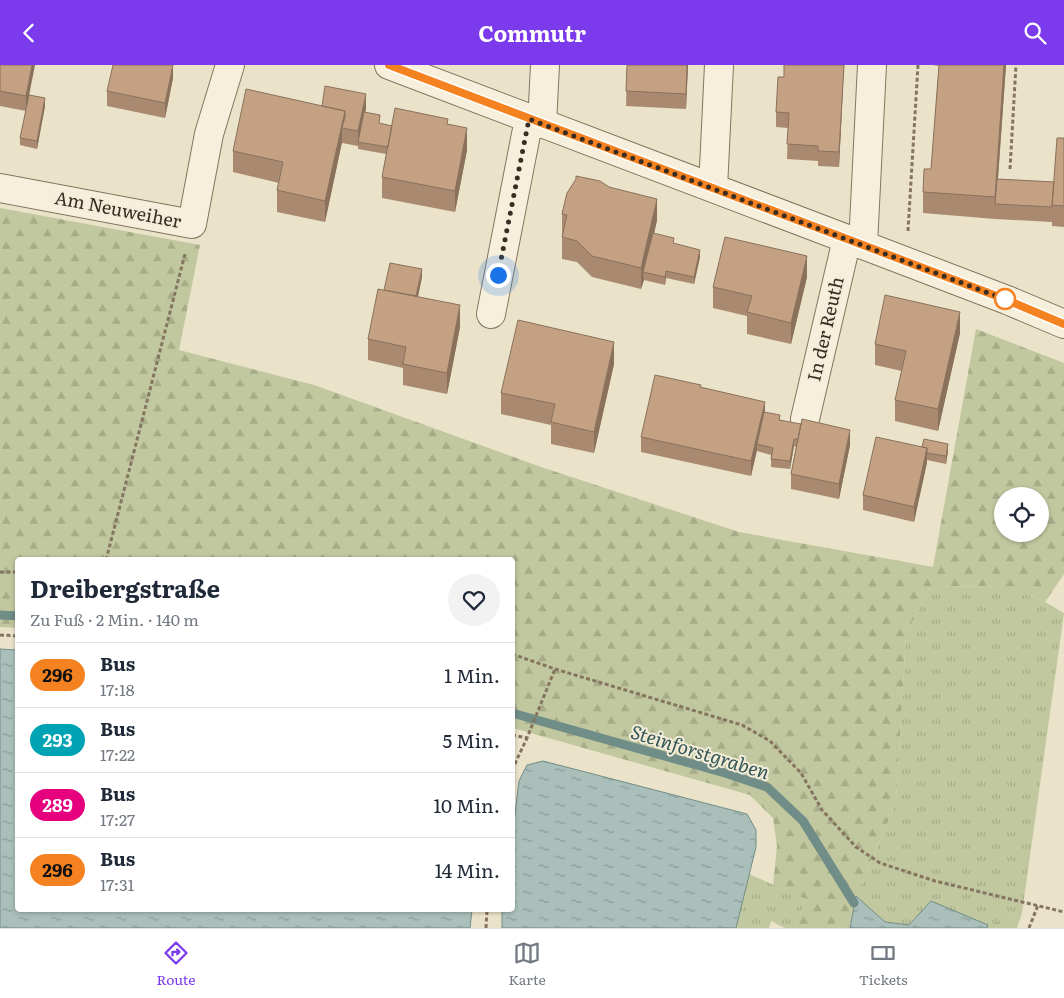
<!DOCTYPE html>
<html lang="de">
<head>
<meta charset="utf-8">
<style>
  :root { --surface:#fff; --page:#f2f2f3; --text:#1f2937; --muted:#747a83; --line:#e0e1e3; --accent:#7c3aed }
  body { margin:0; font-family:Literata,serif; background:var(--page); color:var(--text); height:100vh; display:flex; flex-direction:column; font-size:19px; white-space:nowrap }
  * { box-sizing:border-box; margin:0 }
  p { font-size:16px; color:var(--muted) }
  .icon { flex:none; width:28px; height:28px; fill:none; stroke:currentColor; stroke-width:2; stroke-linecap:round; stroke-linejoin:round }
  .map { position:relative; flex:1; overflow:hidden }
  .drawer { position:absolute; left:15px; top:492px; width:500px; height:355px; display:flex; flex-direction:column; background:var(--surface); border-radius:5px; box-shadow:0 1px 4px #0004 }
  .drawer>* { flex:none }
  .badge { padding:0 10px; border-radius:16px; font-size:18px; line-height:32px }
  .fabs { position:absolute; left:994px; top:422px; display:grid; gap:10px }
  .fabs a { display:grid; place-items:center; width:55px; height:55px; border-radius:50%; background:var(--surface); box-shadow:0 1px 4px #0004; font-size:25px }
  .you { position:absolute; width:25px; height:25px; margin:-12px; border:4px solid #fff; border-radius:50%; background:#1a73e8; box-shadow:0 0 0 8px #1a73e833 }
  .map>.badge { position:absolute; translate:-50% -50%; box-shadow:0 0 0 2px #fff }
  .round { display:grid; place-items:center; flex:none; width:52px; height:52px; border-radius:26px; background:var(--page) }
  .headline { display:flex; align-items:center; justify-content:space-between; height:85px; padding:0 15px }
  h1 { font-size:24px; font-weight:700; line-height:38px }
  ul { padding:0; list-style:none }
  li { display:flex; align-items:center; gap:15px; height:65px; padding:0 15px; border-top:1px solid var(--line) }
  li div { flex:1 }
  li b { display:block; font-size:19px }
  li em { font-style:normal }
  li .badge { min-width:55px; font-weight:700; text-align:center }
  header { display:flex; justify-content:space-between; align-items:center; height:65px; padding:0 15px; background:var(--accent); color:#fff; font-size:22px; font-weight:700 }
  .dock { display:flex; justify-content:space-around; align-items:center; height:70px; border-top:1px solid var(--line); background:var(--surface); font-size:14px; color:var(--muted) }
  .dock a { display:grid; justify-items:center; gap:2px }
  .dock .on { color:var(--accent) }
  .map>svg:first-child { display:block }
  .grass { fill:url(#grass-tufts) }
  .forest { fill:url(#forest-firs); fill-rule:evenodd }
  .water { fill:url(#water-ripples); stroke:#718d87 }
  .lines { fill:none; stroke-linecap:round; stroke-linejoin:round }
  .stream { stroke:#718d87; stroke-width:9 }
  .minor-casing { stroke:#857560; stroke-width:30 }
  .path { stroke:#857560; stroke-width:3; stroke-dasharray:4 2.5; stroke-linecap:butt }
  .minor { stroke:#f6efdc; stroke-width:28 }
  .wall { fill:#a98a71 }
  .shaded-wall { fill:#89715c }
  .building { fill:#c4a183; stroke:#89715c }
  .line-casing { stroke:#fff; stroke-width:11 }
  .line { stroke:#f58220; stroke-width:8 }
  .walk { stroke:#372d22; stroke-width:5; stroke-dasharray:0 9 }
  .stop-dot { fill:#fff; stroke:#f58220; stroke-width:2.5 }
  .labels { text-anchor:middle; stroke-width:4; stroke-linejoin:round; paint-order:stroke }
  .street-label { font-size:18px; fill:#372d22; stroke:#f2ecd8 }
  .water-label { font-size:19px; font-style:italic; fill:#335554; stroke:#f2ecd8 }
</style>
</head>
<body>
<header><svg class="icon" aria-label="back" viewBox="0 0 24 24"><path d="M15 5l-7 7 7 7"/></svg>Commutr<svg class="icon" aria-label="search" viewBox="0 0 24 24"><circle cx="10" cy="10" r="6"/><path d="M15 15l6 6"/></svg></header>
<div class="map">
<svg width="1064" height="863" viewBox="0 0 1064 863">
  <defs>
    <pattern id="grass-tufts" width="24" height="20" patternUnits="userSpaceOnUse" patternTransform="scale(1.25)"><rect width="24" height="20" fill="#c1c79e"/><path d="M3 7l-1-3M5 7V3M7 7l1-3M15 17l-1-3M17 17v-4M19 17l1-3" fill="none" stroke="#a6ab88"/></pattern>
    <pattern id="forest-firs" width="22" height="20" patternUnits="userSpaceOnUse" patternTransform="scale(1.25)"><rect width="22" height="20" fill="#c1c79e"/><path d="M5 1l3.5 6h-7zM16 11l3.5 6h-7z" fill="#a6ab88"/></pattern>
    <pattern id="water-ripples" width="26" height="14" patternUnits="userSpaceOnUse" patternTransform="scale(1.25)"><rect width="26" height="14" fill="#aabfba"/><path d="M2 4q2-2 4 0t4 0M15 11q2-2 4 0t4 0" fill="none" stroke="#8b9c97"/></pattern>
  </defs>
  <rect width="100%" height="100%" fill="#eae2c9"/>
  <!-- grass -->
  <path class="grass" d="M1008 521 1045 537 1064 548 1022 848 988 860 931 836 909 860 885 857 856 831 896 738 906 569 930 522Z
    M749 809 806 834 795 863H785L771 856 769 863H736Z"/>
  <!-- forest -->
  <path class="forest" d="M0 143 200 180 179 285 314 320 541 402 739 467 933 502 976 264 1064 298V509L1045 537 1008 521 930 522 906 569 896 738 856 831 850 863H795L806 834 773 820 777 781 773 753 750 730 513 663 512 495H18L17 563 0 562ZM1002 431H1040V469H1002Z
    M1022 848 1017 863H987L988 860Z"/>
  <!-- water -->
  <path class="water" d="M0 584 17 585 18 845H472L470 863H0Z
    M543 696 747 749 756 765V782L736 863H502V845H512L513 765 519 716 527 700Z
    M856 831 885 857 909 860 931 836 988 860 987 863H850Z"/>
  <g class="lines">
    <!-- stream -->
    <path class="stream" d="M0 550 18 551
      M512 648 725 708 767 722 803 756 854 838"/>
    <defs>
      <path id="minor" d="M389 0 863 180 1007 235 1064 259
        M542 59 545 0
        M0 123 192 159 209 69 230 0
        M713 123 719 0
        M863 180 872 0
        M491 249 529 54
        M805 354 847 174"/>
    </defs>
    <!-- minor casing -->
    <use href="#minor" class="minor-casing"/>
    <!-- path -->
    <path class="path" d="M1010 104 1016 0
      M908 166 918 0
      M106 495 185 189
      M0 507H18
      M0 570 18 571
      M512 589 555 604 742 660 770 676 801 708 822 745 856 782 880 798 935 816 1064 847
      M512 670 527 673 555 604
      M512 705 527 673
      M486 863 487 845
      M1029 863 1038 840"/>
    <!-- minor -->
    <use href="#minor" class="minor"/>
  </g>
  <!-- wall -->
  <path class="wall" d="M0 0 29 30 45 41 37 84 20 80V73L26 46 0 41Z
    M627 0H688L686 44 626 41Z
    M844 0 839 102 818 101V96L787 94 788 63 776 62V47L784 12Z
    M932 0H1006L998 114 1054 117 1064 73V162L1052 161V157L995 154 923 148V127L931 104 939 1Z
    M173 13 165 53 107 41V26Z
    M322 41 366 44 365 47 380 59 392 61 448 59 467 85 455 147 382 133V112L386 89 358 84V81L342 78V77L325 157 277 147V125L279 118 233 107V86Z
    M576 114 609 122 657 155 654 169 700 192 694 219 666 213 665 220 644 215 641 224 592 212 577 197 562 194V149Z
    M422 212 418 232 460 262 447 329 403 320V303L368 295V274Z
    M807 212 791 279 747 269V251L713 243V222Z
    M960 268 938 366 895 356V335L902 306 875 300V279Z
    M614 299 594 388 551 379V360L501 349V328Z
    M701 322 765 347 780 355 850 380 839 434 791 424V409L796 382 794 381 790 404 771 402V390L757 386V385L751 411 641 387V372Z
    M922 382 948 386 946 399 927 395 914 457 863 445V430Z"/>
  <!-- shaded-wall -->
  <path class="shaded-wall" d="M32 0H35L26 46V31Z
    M173 0V13L165 53V38Z
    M687 0H688L686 44V29Z
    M844 0 839 102V87Z
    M1004 0H1006L996 139H995Z
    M366 29V44L359 77H358V66Z
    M45 33V41L37 84V76Z
    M345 46V63H342V77L325 157V136Z
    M467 63V85L455 147V126Z
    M657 134V155L645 208 643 207 644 215 641 224V203Z
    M700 185V192L694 219V212Z
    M807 191V212L791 279V258Z
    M422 204V212L416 240V232Z
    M666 206V213L665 220V212Z
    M460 240V262L447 329V308Z
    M960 247V268L938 366V344Z
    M614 277V299L594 388V367Z
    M765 337V352L757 379V385L751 411V396Z
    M850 365V380L839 434V419Z
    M794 374V381L790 404V396Z
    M948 379V386L946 399V391Z
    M927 383V398L914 457V442Z"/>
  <!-- building -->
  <path class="building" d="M0 0H32L26 31 0 26Z
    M113 0H173L165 38 107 26Z
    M627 0H687L686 29 626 26Z
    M784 0H844L839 87 818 86V81L787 79 789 48 776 47 778 12H784Z
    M939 0H1004L995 132 923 127 924 104H931Z
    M325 21 366 29 358 66 342 63 345 52V46L322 41Z
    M246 24 345 46 325 136 277 125 283 97 233 86Z
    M29 30 45 33 37 76 20 73Z
    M395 43 448 54 447 59 467 63 455 126 382 112Z
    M364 47 380 50 379 58 392 61 388 82 358 77Z
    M1057 73H1064V141L1052 140Z
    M576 111 600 116 609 122 657 134 641 203 592 191 577 176 562 172 567 150 562 149 567 128 576 114Z
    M997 114 1054 117 1052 142 995 139Z
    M653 168 674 173 673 178 700 185 694 212 666 206 665 212 643 207Z
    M725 172 807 191 791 258 747 247 752 231 713 222Z
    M390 198 422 204 416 231 384 225Z
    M378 224 460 240 447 308 403 299 406 282 368 274Z
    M885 230 960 247 938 344 895 335 906 286 875 279Z
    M518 255 614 277 594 367 551 357 555 339 501 328Z
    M655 310 701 320 700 322 765 337 751 396 641 372Z
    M764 347 780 350 779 355 801 359 798 374H794L790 396 771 394 773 383 757 379Z
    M802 354 850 365 839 419 791 409Z
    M876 372 927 383 914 442 863 430Z
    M924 374 948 379 946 391 927 388V383L922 382Z"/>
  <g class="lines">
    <defs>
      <path id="line" d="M389 0 863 180 1007 235 1064 259"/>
    </defs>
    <!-- line casing -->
    <use href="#line" class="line-casing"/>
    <!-- line -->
    <use href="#line" class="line"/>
    <!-- walk -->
    <path class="walk" d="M498 210 529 54 1007 235 1005 234"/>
  </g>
  <!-- markers -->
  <circle class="stop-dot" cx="1005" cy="234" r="10"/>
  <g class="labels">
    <!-- street labels -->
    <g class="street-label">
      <text transform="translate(118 145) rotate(11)" y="6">Am Neuweiher</text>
      <text transform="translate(826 264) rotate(-77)" y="6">In der Reuth</text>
    </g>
    <!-- water labels -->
    <g class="water-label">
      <text transform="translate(700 687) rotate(17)" y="7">Steinforstgraben</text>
    </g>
  </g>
</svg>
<div class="fabs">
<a><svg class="icon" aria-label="locate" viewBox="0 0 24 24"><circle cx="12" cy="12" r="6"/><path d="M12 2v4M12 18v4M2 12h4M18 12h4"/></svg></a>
</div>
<div class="you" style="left:498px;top:210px"></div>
<section class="drawer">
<div class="headline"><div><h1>Dreibergstraße</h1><p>Zu Fuß · 2 Min. · 140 m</p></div><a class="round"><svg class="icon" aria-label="heart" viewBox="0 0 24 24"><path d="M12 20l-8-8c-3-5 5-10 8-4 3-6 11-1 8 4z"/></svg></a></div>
<ul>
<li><span class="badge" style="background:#f58220;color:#111">296</span><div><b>Bus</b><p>17:18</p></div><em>1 Min.</em></li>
<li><span class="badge" style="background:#00a3b4;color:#fff">293</span><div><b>Bus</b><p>17:22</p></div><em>5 Min.</em></li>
<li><span class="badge" style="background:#e6007e;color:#fff">289</span><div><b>Bus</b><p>17:27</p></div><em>10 Min.</em></li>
<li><span class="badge" style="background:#f58220;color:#111">296</span><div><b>Bus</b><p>17:31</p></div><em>14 Min.</em></li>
</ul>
</section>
</div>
<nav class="dock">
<a class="on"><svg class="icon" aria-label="directions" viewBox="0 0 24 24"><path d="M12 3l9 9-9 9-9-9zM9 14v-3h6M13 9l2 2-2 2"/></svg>Route</a>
<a><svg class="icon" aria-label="map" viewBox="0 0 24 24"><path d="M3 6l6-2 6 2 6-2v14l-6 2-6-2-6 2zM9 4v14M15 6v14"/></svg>Karte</a>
<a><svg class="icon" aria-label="tickets" viewBox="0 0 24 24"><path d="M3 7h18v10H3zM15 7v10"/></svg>Tickets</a>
</nav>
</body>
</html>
